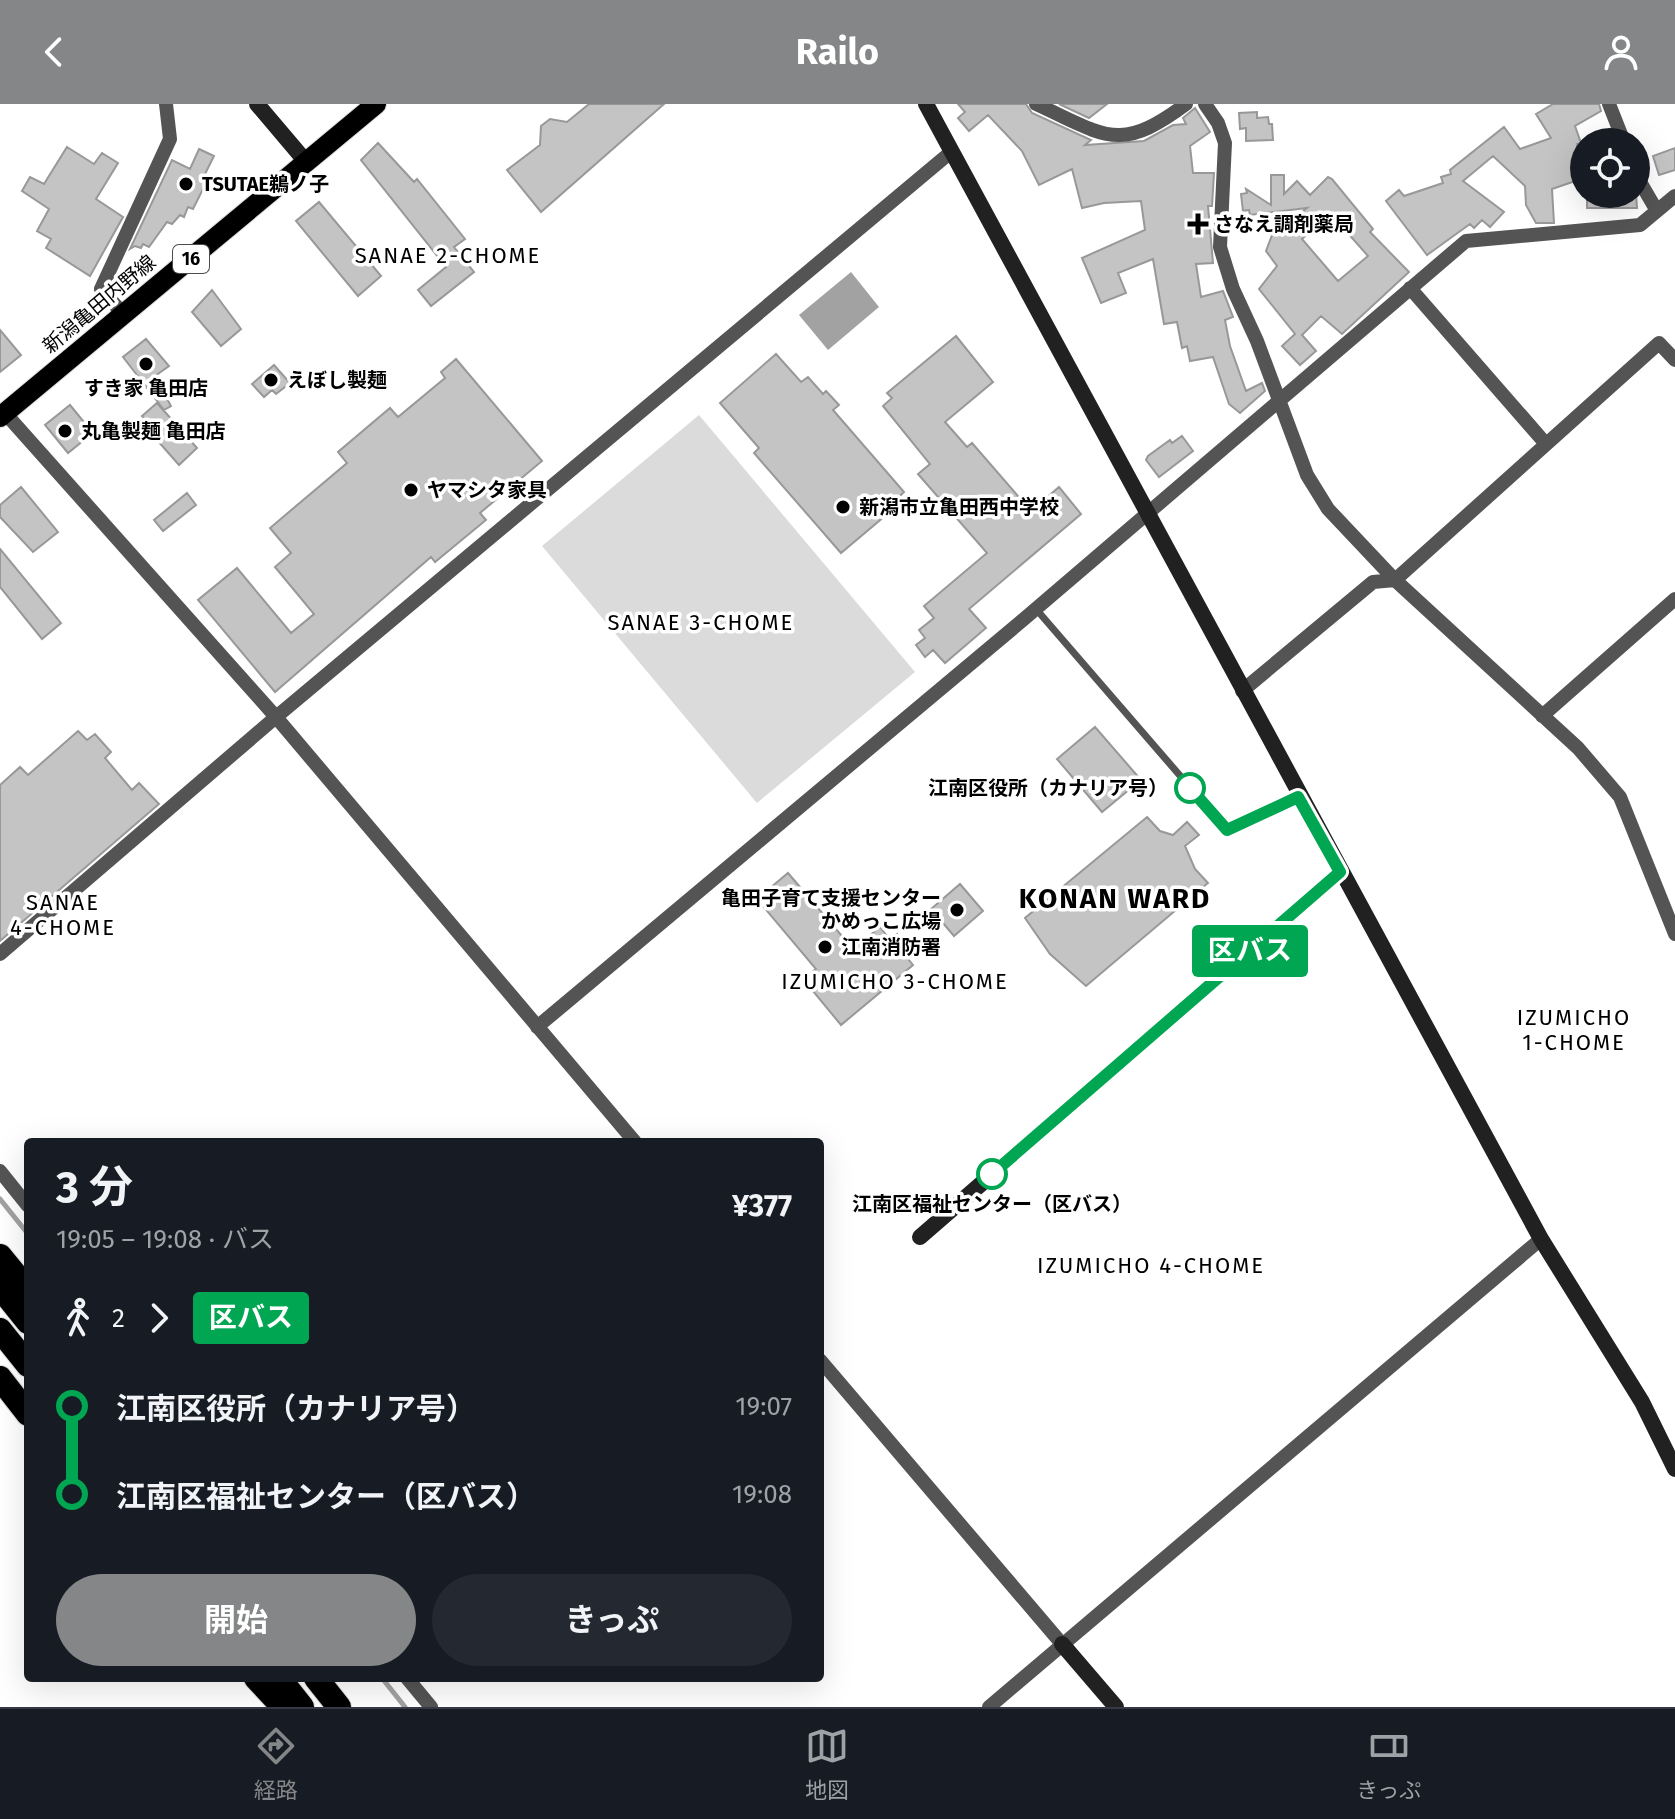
<!DOCTYPE html>
<html lang="ja">
<head>
<meta charset="utf-8">
<style>
  :root { --surface:#171b24; --page:#242831; --text:#f1f3f6; --muted:#9ea1a6; --line:#363941; --accent:#858687 }
  body { margin:0; font-family:"Fira Sans","Noto Sans JP",sans-serif; background:var(--page); color:var(--text); height:100vh; display:flex; flex-direction:column; font-size:30px; white-space:nowrap }
  * { box-sizing:border-box; margin:0 }
  p { font-size:26px; color:var(--muted) }
  .icon { flex:none; width:44px; height:44px; fill:none; stroke:currentColor; stroke-width:2; stroke-linecap:round; stroke-linejoin:round }
  .map { position:relative; flex:1; overflow:hidden }
  .side { position:absolute; left:24px; top:1034px; width:800px; height:544px; display:flex; flex-direction:column; background:var(--surface); border-radius:8px; box-shadow:0 8px 32px #0002 }
  .side>* { flex:none }
  .badge { padding:0 16px; border-radius:6px; font-size:28px; line-height:52px }
  .controls { position:absolute; left:1570px; top:24px; display:grid; gap:16px }
  .controls a { display:grid; place-items:center; width:80px; height:80px; border-radius:50%; background:var(--surface); box-shadow:0 8px 32px #0002; font-size:40px }
  .map>.badge { position:absolute; translate:-50% -50%; box-shadow:0 0 0 4px #fff }
  .legs { display:flex; align-items:center; gap:12px; height:88px; padding:0 32px; font-size:26px }
  .legs p { margin-inline-start:auto }
  .headline { display:flex; align-items:center; justify-content:space-between; height:136px; padding:0 32px }
  h1 { font-size:44px; font-weight:700; line-height:60px }
  .cta { display:flex; gap:16px; margin-top:auto; padding:16px 32px }
  .cta a { flex:1; height:92px; border-radius:48px; background:var(--accent); color:#fff; font-size:32px; font-weight:700; line-height:92px; text-align:center }
  .cta a+a { background:var(--page); color:var(--text) }
  ul { padding:0 32px; list-style:none }
  li { display:flex; align-items:center; gap:28px; height:88px; font-size:30px }
  li i { display:grid; place-items:center; width:12px; height:100%; margin:0 10px; background:currentColor }
  li i::after { content:''; width:20px; height:20px; margin:-10px; border:6px solid; border-radius:50%; background:var(--surface) }
  li p { margin-inline-start:auto }
  li:first-child i { background:linear-gradient(#0000 50%,currentColor 0) }
  li:last-child i { background:linear-gradient(currentColor 50%,#0000 0) }
  header { display:flex; justify-content:space-between; align-items:center; height:104px; padding:0 32px; background:var(--accent); color:#fff; font-size:36px; font-weight:700 }
  .dock { display:flex; justify-content:space-around; align-items:center; height:112px; border-top:2px solid var(--line); background:var(--surface); font-size:22px; color:var(--muted) }
  .dock a { display:grid; justify-items:center; gap:4px }
  .dock .on { color:var(--accent) }
  .map>svg:first-child { display:block }
  .green { fill:#dbdbdb }
  .water { fill:#a2a2a2 }
  .lines { fill:none; stroke-linecap:round; stroke-linejoin:round }
  .stream { stroke:#a2a2a2; stroke-width:5 }
  .building { fill:#c4c4c4; stroke:#989898; stroke-width:2; fill-rule:evenodd }
  .primary-casing { stroke:#dbdbdb; stroke-width:22 }
  .highway-casing { stroke:#dbdbdb; stroke-width:26 }
  .lane { stroke:#545454; stroke-width:7 }
  .street { stroke:#545454; stroke-width:14 }
  .secondary { stroke:#212121; stroke-width:16 }
  .primary { stroke:#000; stroke-width:20 }
  .highway { stroke:#000; stroke-width:24 }
  .line-1-casing { stroke:#fff; stroke-width:18 }
  .line-1 { stroke:#00a651; stroke-width:12 }
  .poi-dot { fill:#000; stroke:#fff; stroke-width:3 }
  .stop-1-dot { fill:#fff; stroke:#00a651; stroke-width:4 }
  .labels { text-anchor:middle; stroke-width:7; stroke-linejoin:round; paint-order:stroke }
  .shield { fill:#fff; stroke:#4c4c4c; stroke-width:2 }
  .shield-label { font-size:18px; font-weight:bold; fill:#000 }
  .poi-label { font-size:20px; font-weight:bold; fill:#000; stroke:#fff; text-anchor:start }
  .street-label { font-size:20px; fill:#000; stroke:#fff }
  .stop-label { font-size:20px; font-weight:bold; fill:#000; stroke:#fff; text-anchor:end }
  .neighbourhood-label { font-size:22px; letter-spacing:2px; fill:#000; stroke:#fff }
  .district-label { font-size:28px; font-weight:bold; letter-spacing:2px; fill:#000; stroke:#fff }
</style>
</head>
<body>
<header><svg class="icon" aria-label="back" viewBox="0 0 24 24"><path d="M15 5l-7 7 7 7"/></svg>Railo<svg class="icon" aria-label="person" viewBox="0 0 24 24"><circle cx="12" cy="8" r="4"/><path d="M4 21q1-7 8-7t8 7"/></svg></header>
<div class="map">
<svg width="1675" height="1603" viewBox="0 0 1675 1603">
  <rect width="100%" height="100%" fill="#fff"/>
  <!-- green -->
  <path class="green" d="M699 311 915 568 757 699 542 442Z"/>
  <!-- water -->
  <path class="water" d="M851 168 879 203 828 246 799 211Z"/>
  <g class="lines">
    <!-- stream -->
    <path class="stream" d="M0 1095 28 1130
      M382 1574 405 1603"/>
  </g>
  <!-- building -->
  <path class="building" d="M589 0H664L541 108 507 66 540 41 541 22 550 15 567 18Z
    M958 0H1026L1032 9 1091 36 1085 41 1144 37 1173 21 1186 20 1183 14 1195 4 1210 28 1190 42 1193 69H1214L1212 102H1208L1213 159 1196 160 1201 193 1223 187 1233 213 1225 216 1230 242 1246 287 1262 279 1265 287 1240 309 1229 300 1213 253 1190 257 1187 242 1182 244 1177 218 1164 220 1153 155 1118 169 1126 189 1101 199 1082 154 1145 126 1141 97 1104 99 1082 104 1072 65 1039 81 1022 47 988 11 969 27 958 14 965 8Z
    M1059 0H1107L1089 14Z
    M1553 0H1599L1601 7 1575 22 1581 39 1577 40 1584 60V74L1552 85 1554 119H1536L1526 101 1525 82 1493 52 1463 77 1504 108 1490 123 1482 116 1474 124 1470 120 1427 151 1386 97 1399 86 1404 92 1443 79 1441 73 1451 70 1450 66 1504 23 1520 45 1551 34 1536 10Z
    M1257 8V14L1268 13 1269 20H1272L1273 36 1246 37V24L1240 25 1239 9Z
    M378 39 414 78 417 75 465 135 454 143 474 168 431 202 418 186 446 163 361 56Z
    M67 43 94 60 102 49 118 59 96 95 123 113 90 172 46 144 51 135 37 127 49 105 22 87 30 73 44 80Z
    M1675 44V66L1659 71 1653 52Z
    M199 45 214 52 205 70 209 73 193 105 188 103 184 113 180 111 172 120 167 118 149 143 143 140 141 144 135 142 130 145 172 56 190 65Z
    M1271 71H1284V90L1297 77 1310 91 1328 73 1332 75 1373 125 1370 128 1409 168 1342 230 1321 212 1302 231 1316 247 1300 261 1282 242 1295 230 1259 185 1277 162 1266 147 1272 131 1307 104 1250 111 1249 106 1243 107 1241 90 1247 89 1246 85 1271 101ZM1330 109 1368 152 1338 177 1302 135Z
    M1587 90H1636L1637 104H1587Z
    M319 98 381 172 358 192 296 117Z
    M212 186 241 225 221 242 192 208Z
    M0 226 21 251 0 268Z
    M956 232 993 278 945 318 967 343 972 339 1031 407 1059 383 1081 410 969 505 986 524 945 559 933 546 925 553 916 541 925 534 919 526 934 514 924 502 987 449 918 370 930 360 883 302 892 294 887 289Z
    M146 235 169 262 155 272 171 302 164 306 123 253Z
    M776 250 801 278 808 273 823 290 826 287 839 301 833 306 904 388 900 392 904 396 841 449 754 349 759 344 720 299Z
    M456 255 542 357 480 409 486 416 435 458 431 453 275 588 198 496 237 464 291 529 314 510 275 463 291 449 270 424 347 359 338 348 390 304 398 313 445 274 441 268Z
    M274 261 290 279 276 290 272 286 264 293 252 280Z
    M157 299 197 344 179 361 157 336 161 332 142 312Z
    M70 301 88 323 85 326 89 332 68 349 45 321Z
    M1182 332 1193 347 1159 373 1146 356 1148 352 1170 336 1172 339Z
    M21 383 58 428 33 448 0 413V401Z
    M187 389 196 401 163 427 154 416Z
    M0 445 61 519 42 535 0 483Z
    M1095 623 1141 676 1102 708 1057 655Z
    M78 627 87 636 95 630 111 648 105 654 132 686 139 679 159 700 0 837V681L20 663 28 671Z
    M1147 713 1160 727 1173 731 1187 718 1199 731 1185 742 1195 765 1208 779 1086 882 1050 850 1025 814Z
    M788 769 853 845 880 823 890 836 897 830 906 841 901 846 913 861 841 921 803 875 816 865 757 795Z
    M960 780 983 807 954 832 931 805Z"/>
  <g class="lines">
    <defs>
      <path id="primary" d="M0 313 376 0"/>
      <path id="highway" d="M0 1152 28 1186
        M0 1183 28 1218
        M0 1226 28 1261
        M0 1274 28 1310
        M256 1574 283 1603
        M279 1574 302 1603
        M316 1574 339 1603"/>
    </defs>
    <!-- primary casing -->
    <use href="#primary" class="primary-casing"/>
    <!-- highway casing -->
    <use href="#highway" class="highway-casing"/>
    <!-- lane -->
    <path class="lane" d="M1036 505 1227 726 1298 693"/>
    <!-- street -->
    <path class="street" d="M1036 0C1106 32 1119 50 1186 0
      M1205 0 1218 19 1225 39 1220 143 1233 185 1257 237 1307 371 1328 405 1395 476 1578 644 1620 693 1675 830
      M1609 0 1624 38
      M1636 71 1657 107
      M1410 184 1546 340
      M124 211 101 185 170 35 166 0
      M5 309 276 613 635 1038
      M1242 587 1373 478 1395 476 1659 239 1675 256
      M1542 612 1675 495
      M0 850 276 613 951 48
      M537 923 1024 515 1466 137 1640 121 1675 92
      M0 1067 28 1102
      M820 1256 1062 1540
      M407 1574 431 1603
      M989 1603 1541 1135"/>
    <!-- secondary -->
    <path class="secondary" d="M257 0 307 59
      M926 0 1541 1135 1642 1298 1675 1365
      M920 1133 1340 768
      M1062 1540 1116 1603"/>
    <!-- primary -->
    <use href="#primary" class="primary"/>
    <!-- highway -->
    <use href="#highway" class="highway"/>
  </g>
  <g class="lines">
    <defs>
      <path id="line-1" d="M992 1070 1340 768 1298 693 1227 726 1190 684"/>
    </defs>
    <!-- line-1 casing -->
    <use href="#line-1" class="line-1-casing"/>
    <!-- line-1 -->
    <use href="#line-1" class="line-1"/>
  </g>
  <!-- markers -->
  <g class="poi-dot">
    <circle cx="186" cy="80" r="8"/>
    <path d="M1194 108h8v8h8v8h-8v8h-8v-8h-8v-8h8z"/>
    <circle cx="146" cy="260" r="8"/>
    <circle cx="271" cy="276" r="8"/>
    <circle cx="65" cy="327" r="8"/>
    <circle cx="411" cy="386" r="8"/>
    <circle cx="843" cy="403" r="8"/>
    <circle cx="957" cy="806" r="8"/>
    <circle cx="825" cy="843" r="8"/>
  </g>
  <g class="stop-1-dot">
    <circle cx="1190" cy="684" r="14"/>
    <circle cx="992" cy="1070" r="14"/>
  </g>
  <g class="labels">
    <!-- shield labels -->
    <rect class="shield" x="173" y="141" width="36" height="28" rx="6"/>
    <g class="shield-label">
      <text x="191" y="161">16</text>
    </g>
    <!-- poi labels -->
    <g class="poi-label">
      <text x="202" y="87">TSUTAE鵜ノ子</text>
      <text x="1214" y="127">さなえ調剤薬局</text>
      <text x="287" y="283">えぼし製麺</text>
      <text x="146" y="291" text-anchor="middle">すき家 亀田店</text>
      <text x="81" y="334">丸亀製麺 亀田店</text>
      <text x="427" y="393">ヤマシタ家具</text>
      <text x="859" y="410">新潟市立亀田西中学校</text>
      <text x="941" y="801" text-anchor="end">亀田子育て支援センター<tspan x="941" dy="23">かめっこ広場</tspan></text>
      <text x="841" y="850">江南消防署</text>
    </g>
    <!-- street labels -->
    <g class="street-label">
      <text transform="translate(99 200) rotate(-40)" y="7">新潟亀田内野線</text>
    </g>
    <!-- stop labels -->
    <g class="stop-label">
      <text x="1168" y="691">江南区役所（カナリア号）</text>
      <text x="992" y="1107" text-anchor="middle">江南区福祉センター（区バス）</text>
    </g>
    <!-- neighbourhood labels -->
    <g class="neighbourhood-label">
      <text x="448" y="159">SANAE 2-CHOME</text>
      <text x="701" y="526">SANAE 3-CHOME</text>
      <text x="63" y="806">SANAE<tspan x="63" dy="25">4-CHOME</tspan></text>
      <text x="895" y="885">IZUMICHO 3-CHOME</text>
      <text x="1574" y="921">IZUMICHO<tspan x="1574" dy="25">1-CHOME</tspan></text>
      <text x="1151" y="1169">IZUMICHO 4-CHOME</text>
    </g>
    <!-- district labels -->
    <g class="district-label">
      <text x="1115" y="804">KONAN WARD</text>
    </g>
  </g>
</svg>
<div class="controls">
<a><svg class="icon" aria-label="locate" viewBox="0 0 24 24"><circle cx="12" cy="12" r="6"/><path d="M12 2v4M12 18v4M2 12h4M18 12h4"/></svg></a>
</div>
<b class="badge" style="left:1250px;top:847px;background:#00a651;color:#fff">区バス</b>
<section class="side">
<div class="headline"><div><h1>3 分</h1><p>19:05 – 19:08 · バス</p></div><b>¥377</b></div>
<div class="legs"><svg class="icon" aria-label="walk" viewBox="0 0 24 24"><circle cx="13" cy="4" r="2"/><path d="M13 8l-2 6 4 7M11 14l-3 7M7 12l3-4h3l4 4"/></svg>2<svg class="icon" aria-label="forward" viewBox="0 0 24 24"><path d="M9 5l7 7-7 7"/></svg><b class="badge" style="background:#00a651;color:#fff">区バス</b></div>
<ul>
<li><i style="color:#00a651"></i><b>江南区役所（カナリア号）</b><p>19:07</p></li>
<li><i style="color:#00a651"></i><b>江南区福祉センター（区バス）</b><p>19:08</p></li>
</ul>
<div class="cta"><a>開始</a><a>きっぷ</a></div>
</section>
</div>
<nav class="dock">
<a class="on"><svg class="icon" aria-label="directions" viewBox="0 0 24 24"><path d="M12 3l9 9-9 9-9-9zM9 14v-3h6M13 9l2 2-2 2"/></svg>経路</a>
<a><svg class="icon" aria-label="map" viewBox="0 0 24 24"><path d="M3 6l6-2 6 2 6-2v14l-6 2-6-2-6 2zM9 4v14M15 6v14"/></svg>地図</a>
<a><svg class="icon" aria-label="tickets" viewBox="0 0 24 24"><path d="M3 7h18v10H3zM15 7v10"/></svg>きっぷ</a>
</nav>
</body>
</html>
